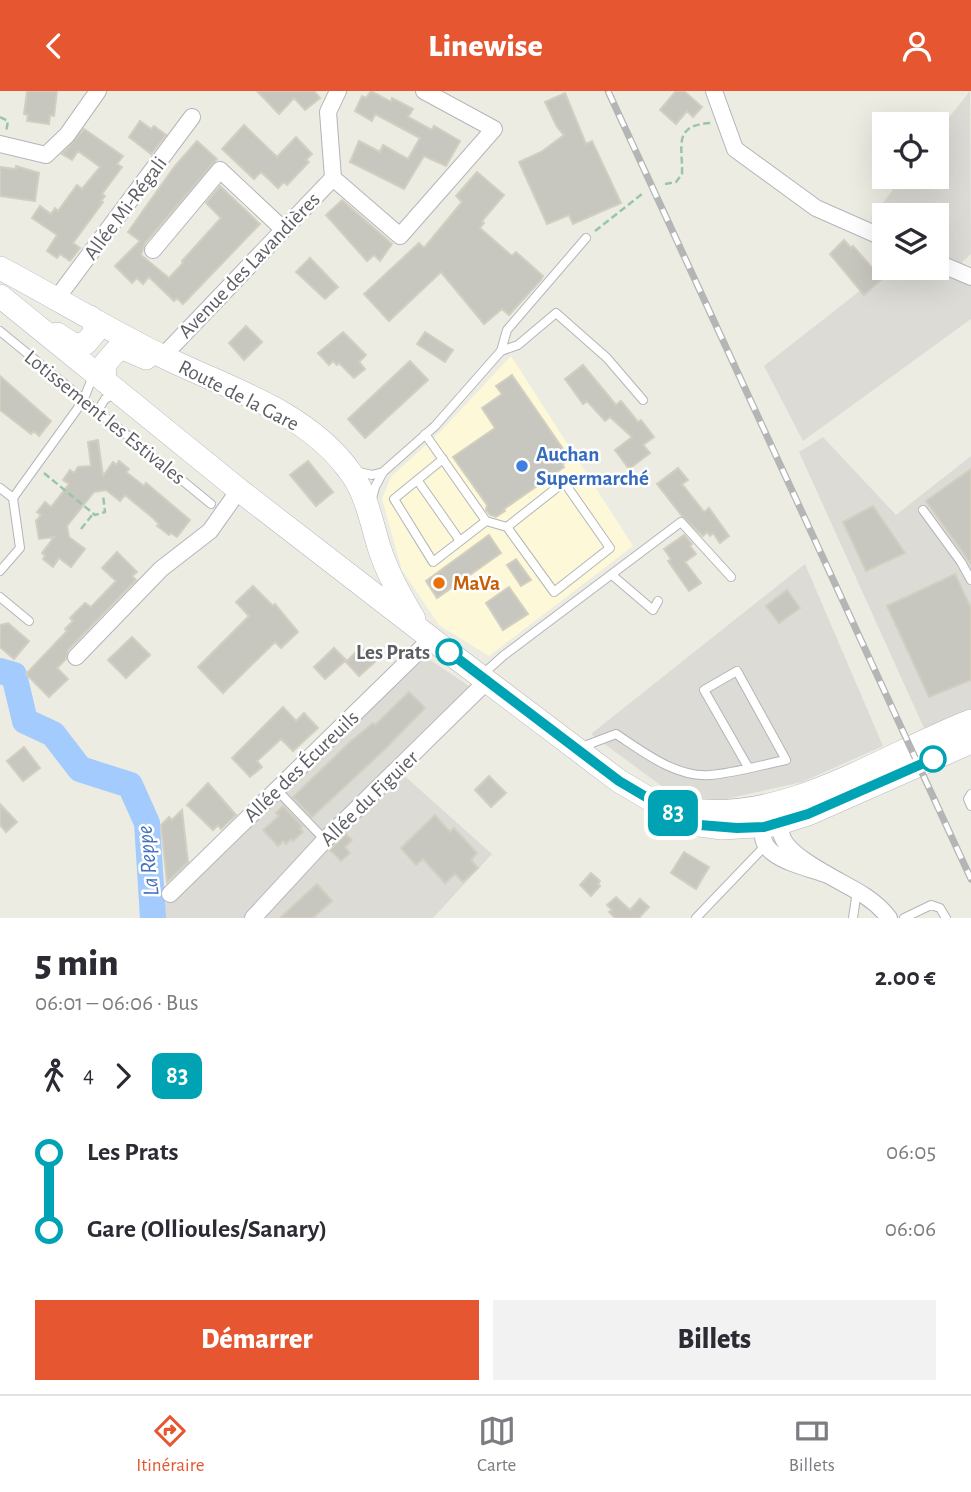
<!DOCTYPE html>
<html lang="fr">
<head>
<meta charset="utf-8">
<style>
  :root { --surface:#fff; --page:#f2f2f3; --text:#2b2b33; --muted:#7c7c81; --line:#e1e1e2; --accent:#e55631 }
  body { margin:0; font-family:"Alegreya Sans",sans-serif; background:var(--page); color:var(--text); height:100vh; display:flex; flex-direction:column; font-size:26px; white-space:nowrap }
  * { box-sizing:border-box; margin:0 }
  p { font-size:23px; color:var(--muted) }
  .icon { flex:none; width:38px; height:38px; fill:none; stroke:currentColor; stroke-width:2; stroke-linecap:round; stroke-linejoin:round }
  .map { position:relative; height:827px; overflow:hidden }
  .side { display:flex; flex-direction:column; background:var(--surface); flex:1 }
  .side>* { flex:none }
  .badge { padding:0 14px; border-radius:10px; font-size:24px; line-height:46px }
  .tools { position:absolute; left:872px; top:21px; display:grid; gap:14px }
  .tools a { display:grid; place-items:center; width:77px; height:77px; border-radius:0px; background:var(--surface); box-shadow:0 7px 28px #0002; font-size:35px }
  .map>.badge { position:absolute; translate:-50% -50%; box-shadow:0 0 0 4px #fff }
  .legs { display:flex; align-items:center; gap:10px; height:77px; padding:0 35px; font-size:23px }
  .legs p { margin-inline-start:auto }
  .headline { display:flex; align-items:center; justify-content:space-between; height:119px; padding:0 35px }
  h1 { font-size:38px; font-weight:800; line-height:52px }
  .primary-button { display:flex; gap:14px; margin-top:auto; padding:14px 35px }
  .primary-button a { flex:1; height:80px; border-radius:0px; background:var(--accent); color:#fff; font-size:28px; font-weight:800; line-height:80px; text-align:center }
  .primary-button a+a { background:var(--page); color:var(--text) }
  ul { padding:0 35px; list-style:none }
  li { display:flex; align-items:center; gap:24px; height:77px; font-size:26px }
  li i { display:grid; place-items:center; width:10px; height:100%; margin:0 9px; background:currentColor }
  li i::after { content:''; width:18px; height:18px; margin:-9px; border:5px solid; border-radius:50%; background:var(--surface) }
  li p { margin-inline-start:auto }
  li:first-child i { background:linear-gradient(#0000 50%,currentColor 0) }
  li:last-child i { background:linear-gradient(currentColor 50%,#0000 0) }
  header { display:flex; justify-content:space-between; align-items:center; height:91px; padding:0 35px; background:var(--accent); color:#fff; font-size:32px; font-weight:800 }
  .dock { display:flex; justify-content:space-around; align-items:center; height:98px; border-top:2px solid var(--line); background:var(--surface); font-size:19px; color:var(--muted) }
  .dock a { display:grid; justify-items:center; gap:4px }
  .dock .active { color:var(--accent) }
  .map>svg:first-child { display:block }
  .commercial { fill:#fdf9d8 }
  .industrial { fill:#dcdbd5 }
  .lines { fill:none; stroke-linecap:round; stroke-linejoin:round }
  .river { stroke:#a3cbfd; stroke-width:26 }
  .building { fill:#c8c7bf; stroke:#d2cfc1; stroke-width:2 }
  .lane-casing { stroke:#b3b5ba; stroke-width:10 }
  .street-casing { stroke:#b3b5ba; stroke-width:18 }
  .secondary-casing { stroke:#b4b7bd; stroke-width:24 }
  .path { stroke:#99c5ab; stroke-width:2.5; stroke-dasharray:7 3.5; stroke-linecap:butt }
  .lane { stroke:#fff; stroke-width:8 }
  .street { stroke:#fff; stroke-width:16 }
  .secondary { stroke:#fff; stroke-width:23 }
  .rail-casing { stroke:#b4b5b5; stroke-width:7 }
  .rail { stroke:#fff; stroke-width:4.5; stroke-dasharray:13; stroke-linecap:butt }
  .line-1-casing { stroke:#fff; stroke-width:16 }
  .line-1 { stroke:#00a3b4; stroke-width:10 }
  .shop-dot { fill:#3f7fe0; stroke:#fff; stroke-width:2.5 }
  .food-dot { fill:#e8710a; stroke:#fff; stroke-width:2.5 }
  .stop-1-dot { fill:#fff; stroke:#00a3b4; stroke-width:3.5 }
  .labels { text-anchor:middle; stroke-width:5; stroke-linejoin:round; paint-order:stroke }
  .street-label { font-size:21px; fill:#5b5e63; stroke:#fff }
  .shop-label { font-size:21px; font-weight:bold; fill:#366cbe; stroke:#fff; text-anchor:start }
  .food-label { font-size:21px; font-weight:bold; fill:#c56008; stroke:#fff; text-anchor:start }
  .stop-label { font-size:21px; font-weight:bold; fill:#5b5e63; stroke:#fff; text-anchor:end }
  .water-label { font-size:23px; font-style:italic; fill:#4672c0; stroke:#fff }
</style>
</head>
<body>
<header><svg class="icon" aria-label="back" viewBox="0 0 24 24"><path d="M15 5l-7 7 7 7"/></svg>Linewise<svg class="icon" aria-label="person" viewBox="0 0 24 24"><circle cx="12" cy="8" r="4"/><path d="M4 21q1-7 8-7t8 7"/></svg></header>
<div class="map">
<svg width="971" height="827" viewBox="0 0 971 827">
  <rect width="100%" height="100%" fill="#edece3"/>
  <!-- commercial -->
  <path class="commercial" d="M511 265 633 455 489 565 439 534 402 479 382 408 391 386 442 339Z"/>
  <!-- industrial -->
  <path class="industrial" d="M970 0 971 163 962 171 971 181V228L803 350 764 275 889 177H936V124H884V145L871 127 903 86H936V43Z
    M823 346 896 424 971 365V621L924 637 799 361Z
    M805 473 883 655 802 691 704 713 667 699 591 643Z
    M426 566 469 595 390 672 492 763 433 827H162L160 817Z"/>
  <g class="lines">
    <!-- river -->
    <path class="river" d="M0 580 14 584 25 630 53 643 80 678 130 694 147 732 153 827"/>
  </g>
  <!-- building -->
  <path class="building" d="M27 0H57L54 25 50 24 49 33 27 30 28 24 24 23Z
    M257 0H314L320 7 305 19 294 7 279 23Z
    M371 0 391 11 392 7 413 18 408 26 432 39 434 35 460 50 446 75 424 65 404 98 350 71 359 50 380 61 383 54 408 68 420 47 375 23 372 30 355 20 362 5 366 7Z
    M676 0H684L702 16 693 26 687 20 676 33 660 19Z
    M565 2 586 53 592 50 621 112 573 133 569 124 547 133 519 71 541 61 564 44 557 36 545 11Z
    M140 30 151 38 154 35 166 44 151 63 129 46Z
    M244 34 277 66 296 46 312 63 306 69 309 71 287 94 284 91 278 97 261 81 254 88 222 58Z
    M84 38 123 65 117 73 122 76 102 103 105 105 101 110 103 111 73 152 80 157 70 170 60 163 57 167 47 160 57 144 32 127 40 115 51 123 55 117 58 120 77 94 82 98 100 76 78 60 72 69 62 63Z
    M197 50 217 68 145 152 141 164 169 187 183 172 182 170 221 127 206 112 220 95 260 133 183 213 177 207 174 210 149 186 143 193 137 187 132 192 115 175 140 150 128 141 174 76Z
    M16 75 39 82 35 110 0 105V76L16 78Z
    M477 81 504 104 482 130 484 132 480 137 512 165 516 161 543 185 541 189 509 224 502 218 484 233 441 181 389 230 364 203 419 152 424 157 462 111 456 105Z
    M342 109 392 153 380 170 374 164 367 170 326 124Z
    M844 149 851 157 853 155 882 188 864 204 830 163Z
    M310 167 338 196 325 208 296 181Z
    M246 235 262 251 244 269 229 252Z
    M343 241 366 264 359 271 365 278 354 287 339 272 337 274 333 270 329 274 318 262Z
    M425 241 453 259 445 271 417 253Z
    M410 270 428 289 365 347 348 328Z
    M583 274 616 314 621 310 638 331 641 329 654 346 643 354 650 362 629 378 615 359 632 346 610 326 605 330 587 310 583 313 565 288Z
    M512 284 570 368 562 374 564 376 504 418 505 420 496 426 490 424 486 419 487 414 453 366 495 337 482 317 502 303 496 295Z
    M0 285 51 330 39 345 34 340 31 343 0 319Z
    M98 349 103 385 113 371 116 374 119 370 129 378 126 381 144 395 146 392 190 429 177 446 171 442 169 444 157 435 159 433 153 427 125 404 120 410 106 399 94 401 67 435 69 446 85 458 71 476 59 467 53 476 43 468 45 465 42 462 54 446 39 448 36 430 41 424 37 421 45 411 51 416 69 393 63 389 70 379 74 382 78 376 91 375 88 351Z
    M308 370 333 401 316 415 290 384Z
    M678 377 688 389 682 393 704 421 709 417 729 445 720 452 713 442 710 445 707 441 703 445 682 425 657 393Z
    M971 378V473L926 410Z
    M873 415 905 462 866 480 843 431Z
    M489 444 501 462 437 507 426 490Z
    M684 444 692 453 690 455 696 463 685 471 701 492 689 500 668 470 671 468 664 458Z
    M117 461 137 481 132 485 136 489 68 559 66 568 57 577 68 588 49 606 26 583 67 540 65 538 73 530 70 527 85 512 91 516 116 490 102 477Z
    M516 468 531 489 521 495 507 474Z
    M955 483 971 517V589L929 606 887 515Z
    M253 495 273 515 275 513 298 541 281 557 275 551 223 602 198 576 249 525 236 511Z
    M509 496 528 523 503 539 486 512Z
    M787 499 800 517 779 532 766 515Z
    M8 532 29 550 14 568 0 556V534Z
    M132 546 150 564 126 587 108 569Z
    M361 556 375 571 359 585 346 571Z
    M334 557 346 569 325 588 314 576Z
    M409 601 425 617 385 658 312 726 293 706 350 651 373 632 375 634Z
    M283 616 296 630 304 622 318 637 293 660 281 648 257 670 262 676 250 686 232 667Z
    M24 656 40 677 23 690 7 670Z
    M489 685 506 702 491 716 475 699Z
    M208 692 236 724 221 738 218 734 213 739 187 714Z
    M0 713 17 731 6 741 0 734Z
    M283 715 302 735 300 738 303 741 293 750 291 748 286 753 283 750 278 755 263 739 279 725 276 722Z
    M182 719 188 771 167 791 161 734 169 726 172 729Z
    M435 724 450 741 454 737 477 762 471 769 478 777 463 791 455 783 445 792 423 768 416 774 401 757Z
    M346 743 352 749 345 756 350 762 341 770 330 759Z
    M684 761 709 776 696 798 671 782Z
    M591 782 600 790 598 793 600 795 591 805 580 794Z
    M317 793 332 810 313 827H280Z
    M616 806 630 819 640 808 649 816 639 827H615L609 821 612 819 607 814Z"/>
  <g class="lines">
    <defs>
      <path id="lane" d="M0 240 211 413
        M501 260 507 239 586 147
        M97 321 105 308 116 302
        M425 343 486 430 507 436 554 501 610 457 564 391 507 436
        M443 368 394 408 433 471 486 430
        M355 380 372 384 383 381
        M418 390 460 450
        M0 397 13 407
        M372 408 375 396 383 381 435 335 501 260 518 254 556 222 607 267 643 309
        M923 419 961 471 971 489
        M0 480 20 457 13 407 83 310 93 285
        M612 484 653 519 658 510
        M0 506 29 530
        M483 583 503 565 681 431 731 486
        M579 657 616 643C642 660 676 687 710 684 735 682 761 674 786 669L737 580 704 599 748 676
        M277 699 325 749
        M971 703 968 708 971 715
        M696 827 765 755
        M853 827 857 800
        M904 827 931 814 940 817 946 827"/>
      <path id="street" d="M714 0 735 58 816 117 884 147
        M0 53 46 64 67 44 98 0
        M333 87 400 145 494 38 424 0
        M153 159 220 79 283 138
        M936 171 971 186
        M57 207 192 26
        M162 266 333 87 328 21 338 0
        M76 566 161 478 210 440 239 399
        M768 728C746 766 802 774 828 784
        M786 730C783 734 780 740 782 745 789 768 846 792 865 805 874 811 883 819 889 827
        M170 803 432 547
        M253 827 325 749 487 590"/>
      <path id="secondary" d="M0 177C55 206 108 239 164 266 227 297 304 319 348 378 366 400 371 430 379 456 387 482 400 505 414 528
        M0 205 239 399 459 569 619 690 680 726 700 734 722 737 773 734 808 723 971 651
        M57 243 74 254 86 252 95 241 94 232 90 226
        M105 290 104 274 116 260 123 257 146 267
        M691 719C788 732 883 664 971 630"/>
    </defs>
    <!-- lane casing -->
    <use href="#lane" class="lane-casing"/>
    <!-- street casing -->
    <use href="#street" class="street-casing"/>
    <!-- secondary casing -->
    <use href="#secondary" class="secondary-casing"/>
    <!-- path -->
    <path class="path" d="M0 26 8 30 6 41
      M665 93 676 91 682 83C683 55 672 34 711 32
      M595 140 642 103
      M44 382 95 424 105 421 103 404
      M81 438 93 423"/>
    <!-- lane -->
    <use href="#lane" class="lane"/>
    <!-- street -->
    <use href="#street" class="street"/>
    <!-- secondary -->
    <use href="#secondary" class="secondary"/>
    <defs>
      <path id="rail" d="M608 0 971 788"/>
    </defs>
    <!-- rail casing -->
    <use href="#rail" class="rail-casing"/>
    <!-- rail -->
    <use href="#rail" class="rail"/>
  </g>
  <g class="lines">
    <defs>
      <path id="line-1" d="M449 561 619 690 680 726 700 734 737 737 764 736 808 723 933 668"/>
    </defs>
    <!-- line-1 casing -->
    <use href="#line-1" class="line-1-casing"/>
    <!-- line-1 -->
    <use href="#line-1" class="line-1"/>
  </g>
  <!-- markers -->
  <circle class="shop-dot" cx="522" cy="375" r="7"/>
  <circle class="food-dot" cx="439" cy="492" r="7"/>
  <g class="stop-1-dot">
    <circle cx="449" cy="561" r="12"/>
    <circle cx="933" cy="668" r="12"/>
  </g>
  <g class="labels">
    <!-- street labels -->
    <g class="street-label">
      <text transform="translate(125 117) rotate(-53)" y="7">Allée Mi-Régali</text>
      <text transform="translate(249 174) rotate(-46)" y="7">Avenue des Lavandières</text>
      <text transform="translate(239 304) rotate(27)" y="7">Route de la Gare</text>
      <text transform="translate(105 326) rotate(39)" y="7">Lotissement les Estivales</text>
      <text transform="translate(301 675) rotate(-44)" y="7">Allée des Écureuils</text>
      <text transform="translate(369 707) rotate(-44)" y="7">Allée du Figuier</text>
    </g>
    <!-- shop labels -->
    <g class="shop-label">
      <text x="536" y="370">Auchan<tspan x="536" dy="24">Supermarché</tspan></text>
    </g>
    <!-- food labels -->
    <g class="food-label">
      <text x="453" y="499">MaVa</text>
    </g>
    <!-- stop labels -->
    <g class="stop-label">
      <text x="430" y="568">Les Prats</text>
    </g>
    <!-- water labels -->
    <g class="water-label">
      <text transform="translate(147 770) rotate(-96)" y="8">La Reppe</text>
    </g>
  </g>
</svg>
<div class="tools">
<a><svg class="icon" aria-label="locate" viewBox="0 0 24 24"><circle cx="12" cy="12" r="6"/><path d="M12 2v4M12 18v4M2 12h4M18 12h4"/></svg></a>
<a><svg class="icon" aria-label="layers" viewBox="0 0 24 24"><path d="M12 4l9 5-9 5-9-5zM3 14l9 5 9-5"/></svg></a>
</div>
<b class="badge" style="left:673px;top:722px;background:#00a3b4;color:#fff">83</b>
</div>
<section class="side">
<div class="headline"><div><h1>5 min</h1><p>06:01 – 06:06 · Bus</p></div><b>2.00 €</b></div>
<div class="legs"><svg class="icon" aria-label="walk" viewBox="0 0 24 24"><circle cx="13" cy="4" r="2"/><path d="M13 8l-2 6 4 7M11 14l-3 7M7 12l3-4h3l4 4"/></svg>4<svg class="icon" aria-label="forward" viewBox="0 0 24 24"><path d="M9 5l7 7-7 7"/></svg><b class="badge" style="background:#00a3b4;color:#fff">83</b></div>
<ul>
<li><i style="color:#00a3b4"></i><b>Les Prats</b><p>06:05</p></li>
<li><i style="color:#00a3b4"></i><b>Gare (Ollioules/Sanary)</b><p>06:06</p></li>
</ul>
<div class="primary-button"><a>Démarrer</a><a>Billets</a></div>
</section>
<nav class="dock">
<a class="active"><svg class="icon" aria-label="directions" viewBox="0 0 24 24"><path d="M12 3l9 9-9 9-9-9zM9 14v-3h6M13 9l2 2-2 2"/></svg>Itinéraire</a>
<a><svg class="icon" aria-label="map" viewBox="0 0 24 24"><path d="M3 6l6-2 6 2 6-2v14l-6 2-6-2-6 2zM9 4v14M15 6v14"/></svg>Carte</a>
<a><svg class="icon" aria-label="tickets" viewBox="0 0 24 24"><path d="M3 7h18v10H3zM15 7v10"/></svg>Billets</a>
</nav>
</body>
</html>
